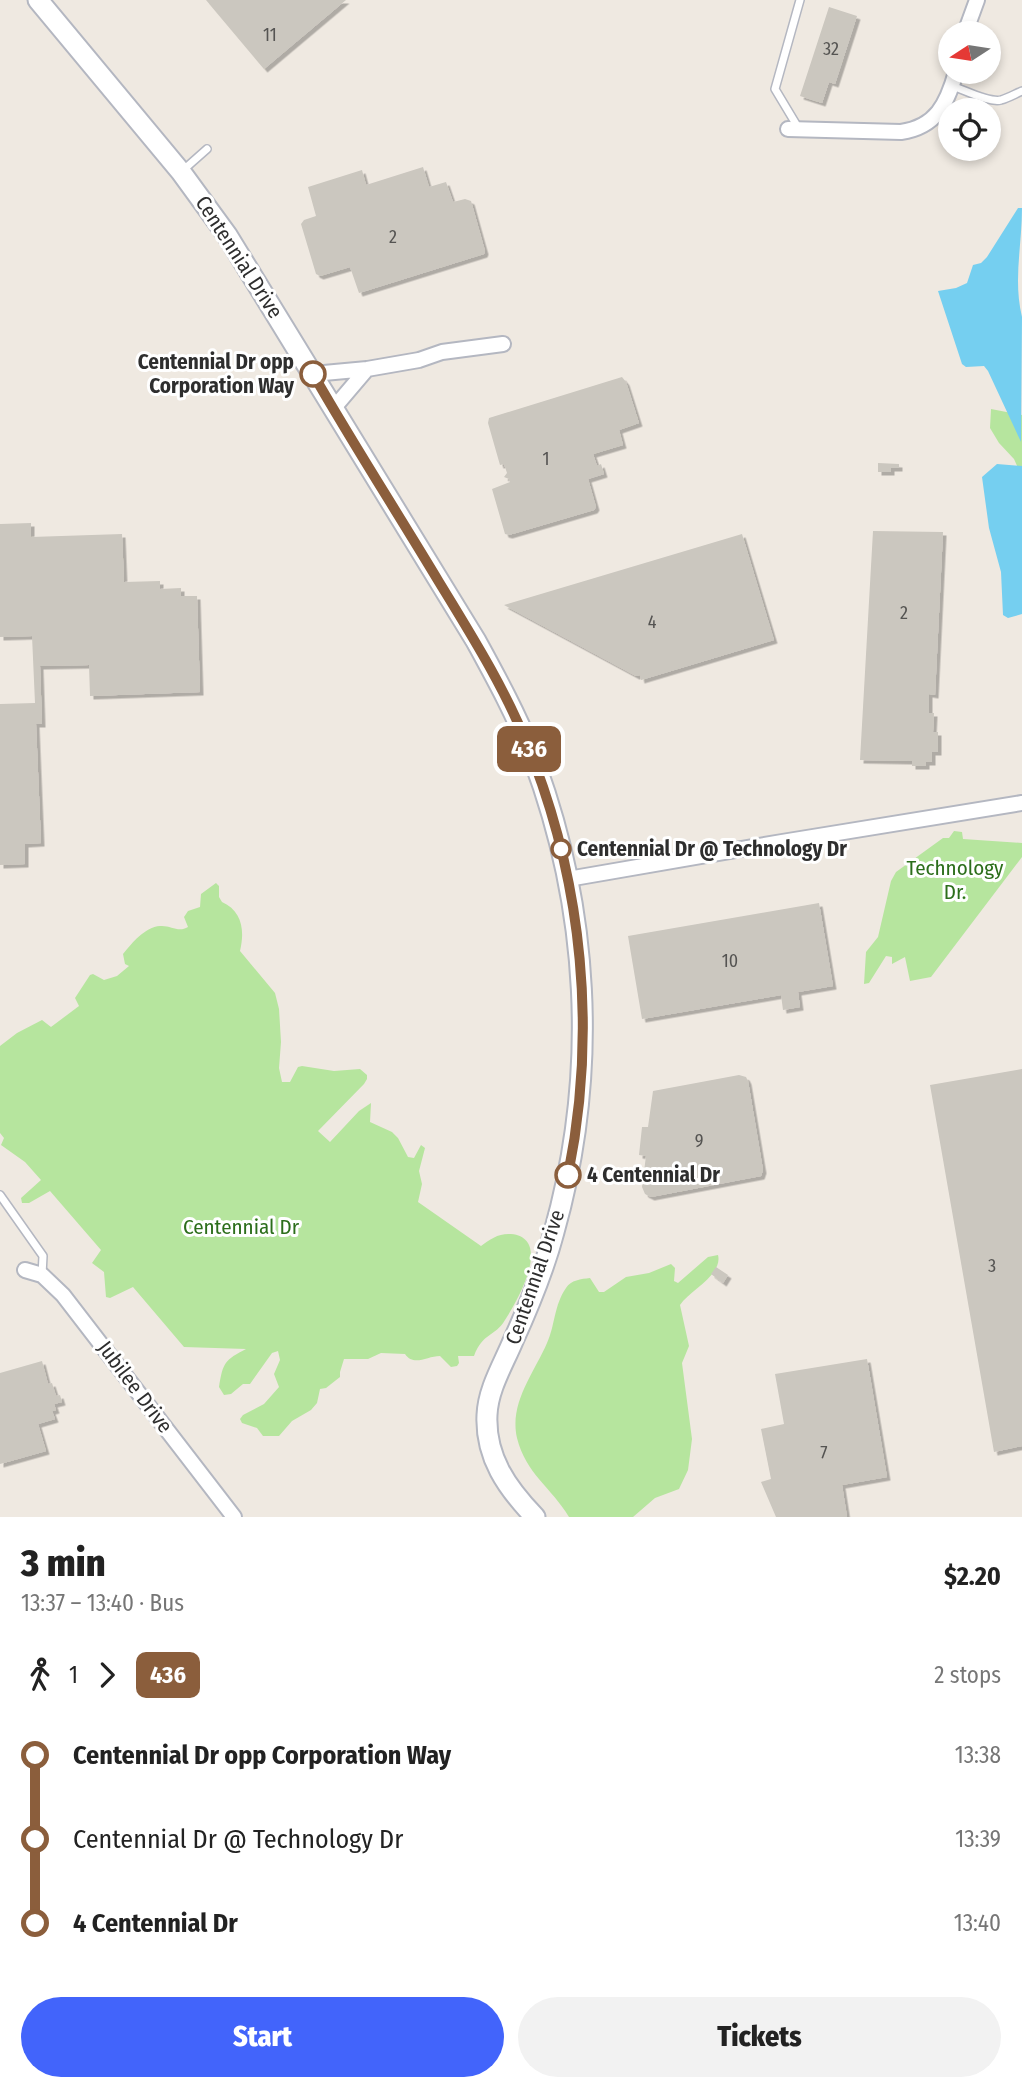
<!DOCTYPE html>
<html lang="en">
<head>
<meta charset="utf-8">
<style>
  :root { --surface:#fff; --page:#f2f2f2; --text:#222; --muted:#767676; --accent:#4264fb }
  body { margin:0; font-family:"Fira Sans Condensed",sans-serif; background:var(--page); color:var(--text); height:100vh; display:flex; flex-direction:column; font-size:26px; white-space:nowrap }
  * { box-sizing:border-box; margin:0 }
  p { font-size:23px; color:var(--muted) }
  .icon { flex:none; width:38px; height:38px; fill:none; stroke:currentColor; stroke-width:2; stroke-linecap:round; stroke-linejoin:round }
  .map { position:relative; height:1517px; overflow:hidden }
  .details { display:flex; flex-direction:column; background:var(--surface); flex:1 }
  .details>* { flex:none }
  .badge { padding:0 14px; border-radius:10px; font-size:24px; line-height:46px }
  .needle { width:46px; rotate:258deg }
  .buttons { position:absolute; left:938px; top:21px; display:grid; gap:14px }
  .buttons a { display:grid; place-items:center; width:63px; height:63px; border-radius:50%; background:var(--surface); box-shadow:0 4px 10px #0003; font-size:35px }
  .map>.badge { position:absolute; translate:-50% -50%; box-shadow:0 0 0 4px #fff }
  .legs { display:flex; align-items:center; gap:10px; height:77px; padding:0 21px; font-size:23px }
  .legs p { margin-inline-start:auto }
  .headline { display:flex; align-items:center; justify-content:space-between; height:119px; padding:0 21px }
  h1 { font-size:38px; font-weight:800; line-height:52px }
  .cta { display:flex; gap:14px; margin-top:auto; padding:14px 21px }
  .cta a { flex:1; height:80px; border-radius:42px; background:var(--accent); color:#fff; font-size:28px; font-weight:800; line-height:80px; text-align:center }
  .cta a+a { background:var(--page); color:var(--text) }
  ul { padding:0 21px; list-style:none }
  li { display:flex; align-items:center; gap:24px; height:84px; font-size:26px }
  li i { display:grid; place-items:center; width:10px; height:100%; margin:0 9px; background:currentColor }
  li i::after { content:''; width:18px; height:18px; margin:-9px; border:5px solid; border-radius:50%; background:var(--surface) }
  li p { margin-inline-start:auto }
  li:first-child i { background:linear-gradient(#0000 50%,currentColor 0) }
  li:last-child i { background:linear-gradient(currentColor 50%,#0000 0) }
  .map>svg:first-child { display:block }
  .green { fill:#b6e59e }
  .water { fill:#75cff0 }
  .building { fill:#cbc7bf; filter:url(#shadow) }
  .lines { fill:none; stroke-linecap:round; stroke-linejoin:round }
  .lane-casing { stroke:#b4b7c1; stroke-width:10 }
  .street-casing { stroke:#b4b7c1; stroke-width:18 }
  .secondary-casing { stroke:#b4b7c1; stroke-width:23 }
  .lane { stroke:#fff; stroke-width:7 }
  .street { stroke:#fff; stroke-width:14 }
  .secondary { stroke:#fff; stroke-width:19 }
  .line-1-casing { stroke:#fff; stroke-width:16 }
  .line-1 { stroke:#8b5e3c; stroke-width:10 }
  .stop-1-dot { fill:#fff; stroke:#8b5e3c; stroke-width:3.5 }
  .labels { text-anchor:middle; stroke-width:6; stroke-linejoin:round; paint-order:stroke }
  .number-label { font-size:18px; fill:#555452 }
  .street-label { font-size:21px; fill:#2e2e2e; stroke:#fff }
  .stop-label { font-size:21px; font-weight:bold; fill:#2e2e2e; stroke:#fff; text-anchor:start }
  .park-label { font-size:21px; fill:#2c6e1b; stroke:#fff }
</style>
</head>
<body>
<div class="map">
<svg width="1022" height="1517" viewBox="0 0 1022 1517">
  <defs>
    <filter id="shadow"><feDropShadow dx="3.5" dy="3.5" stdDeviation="0" flood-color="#0004"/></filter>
  </defs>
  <rect width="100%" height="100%" fill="#efe9e1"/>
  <!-- green -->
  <path class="green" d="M991 409 1022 415V477L1014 459 999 443 990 428Z
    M954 831 962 832 963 839 1022 843V857L931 977 910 981 905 957 892 964V957L886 956 869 983 864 984 866 952 878 937 891 881 896 872 943 838H949Z
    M216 883 219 886V897L222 902C242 911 245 930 240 951L275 993 279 1009 281 1042 279 1068 282 1082H290L298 1067 302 1066 334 1071 360 1069 367 1075V1079L364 1084 318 1131 330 1142 359 1111 371 1103 370 1122 392 1132 398 1138 408 1157 414 1158 421 1145 425 1148 419 1171 422 1184 418 1202 481 1246C490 1239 499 1233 511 1234 553 1238 518 1300 505 1320 495 1337 483 1332 474 1356H458L459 1363 457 1366 451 1367 440 1356C427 1356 414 1367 405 1354L381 1353 368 1359H344L340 1372V1377L326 1388 320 1389 317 1403 311 1410 292 1421 279 1436H263L257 1428 242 1423 240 1419 243 1415 264 1404 279 1387 274 1374 280 1360 278 1351 272 1353 250 1384H243L231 1394 224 1395 219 1387C223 1362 225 1360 246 1349L184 1347 133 1287 110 1298 106 1297 104 1272 92 1263 101 1250 50 1191 29 1203H22L21 1198 41 1180 25 1162 1 1145 4 1138 0 1133V1046L17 1033 42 1020 51 1027 79 1006 75 998 90 975 93 974 104 980 117 976 129 966 125 964 123 954C132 943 145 927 160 926 171 925 178 933 188 927L184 917 188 911 200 907 201 894Z
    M718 1255C723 1275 690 1290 680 1305L689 1346 682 1363 692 1439 688 1470 679 1489 655 1498 633 1517H569C551 1487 526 1474 517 1438 509 1403 534 1373 547 1343 555 1326 554 1305 566 1288 571 1280 581 1279 590 1278L599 1292H604L626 1277 649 1273 671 1264 675 1268 674 1281 678 1283 708 1257Z"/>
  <!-- water -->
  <path class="water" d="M1018 208H1022C1022 246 1013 280 1022 317L1021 442 988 371 984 366 966 367 962 364 938 291 956 288 967 283 973 265 981 263 987 257Z
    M997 464 1022 466V614L1008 618 1003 615 1001 572 989 528 982 477Z"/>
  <!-- building -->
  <path class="building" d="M206 0H346L264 69Z
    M829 7 857 16 835 84 829 82 822 103 800 96Z
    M423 167 429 187 446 182 453 202 465 199 471 201 485 251 484 254 359 293 350 267 320 276 316 274 301 224 304 220 316 216 308 187 362 170 366 185Z
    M622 377 626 382 639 423 619 430 623 445 593 454 597 466 601 464 604 474 588 479 596 507 594 510 509 535 505 534 492 489 510 482 509 479 504 477 507 473 504 464 500 465 488 423 489 418Z
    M878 463 899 464V468H891V472H878Z
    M31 523V537L122 534 124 582 160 581V589L181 588V596H197L200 692 90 696 89 665 40 666 42 724H36L41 843 25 844V864L0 865V704L35 703 32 636 0 637V524Z
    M873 531 943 532 935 695 929 694V713H934L933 732H938V752H932V762H926V766H912V761L860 760Z
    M742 534 774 640 641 680 640 675 636 676 504 605Z
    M819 903 833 986 798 992 800 1007 783 1010 781 995 642 1019 628 936Z
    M1022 1069V1446L994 1452 930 1085Z
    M739 1075 746 1077 748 1081 763 1170 761 1176 651 1197 645 1194 642 1187 646 1156 639 1155 642 1127H648L653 1091Z
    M716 1267 728 1275 723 1283 711 1274Z
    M867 1359 887 1477 842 1485 847 1517H776L761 1482 771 1479 761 1429 784 1424 775 1374Z
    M42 1361 48 1384 52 1383 56 1396 60 1395 62 1402 54 1404 56 1410 52 1411 55 1419 38 1424 46 1451 0 1464V1373Z"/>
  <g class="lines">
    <defs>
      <path id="lane" d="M952 86C965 90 989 103 1001 100 1008 98 1015 94 1022 91
        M799 129 775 89 800 0
        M181 172 207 149
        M0 1195 43 1256 42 1275"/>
      <path id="street" d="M965 33 977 0
        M788 129 901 132C936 127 947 104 956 72
        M313 374 367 369 419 360 442 352 503 344
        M333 409 367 369
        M568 879 782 842 1022 803
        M25 1270 42 1275 63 1295 234 1517"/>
      <path id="secondary" d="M38 0 181 172 227 235 476 641C495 676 515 712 530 750 590 905 599 1072 554 1232 544 1270 529 1306 513 1341 503 1365 488 1389 487 1415 485 1457 507 1488 535 1517"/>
    </defs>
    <!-- lane casing -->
    <use href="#lane" class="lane-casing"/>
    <!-- street casing -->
    <use href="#street" class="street-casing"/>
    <!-- secondary casing -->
    <use href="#secondary" class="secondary-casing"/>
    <!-- lane -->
    <use href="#lane" class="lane"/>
    <!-- street -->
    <use href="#street" class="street"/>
    <!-- secondary -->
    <use href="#secondary" class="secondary"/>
  </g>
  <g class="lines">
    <defs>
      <path id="line-1" d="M313 374C353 444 397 512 439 582 472 636 506 690 529 749 583 884 597 1032 568 1175"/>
    </defs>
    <!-- line-1 casing -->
    <use href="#line-1" class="line-1-casing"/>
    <!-- line-1 -->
    <use href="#line-1" class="line-1"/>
  </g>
  <!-- markers -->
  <g class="stop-1-dot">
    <circle cx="313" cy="374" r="12"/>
    <circle cx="561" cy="849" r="9"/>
    <circle cx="568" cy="1175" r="12"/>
  </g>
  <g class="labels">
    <!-- number labels -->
    <g class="number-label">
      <text x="270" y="41">11</text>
      <text x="831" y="55">32</text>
      <text x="393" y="243">2</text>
      <text x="546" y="465">1</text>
      <text x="904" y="619">2</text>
      <text x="652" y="628">4</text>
      <text x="730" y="967">10</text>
      <text x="699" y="1147">9</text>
      <text x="992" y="1272">3</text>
      <text x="824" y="1459">7</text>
    </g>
    <!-- street labels -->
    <g class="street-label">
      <text transform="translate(239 257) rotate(57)" y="7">Centennial Drive</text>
      <text transform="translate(535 1277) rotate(-71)" y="7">Centennial Drive</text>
      <text transform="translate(135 1387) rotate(53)" y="7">Jubilee Drive</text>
    </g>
    <!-- stop labels -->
    <g class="stop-label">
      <text x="294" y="369" text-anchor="end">Centennial Dr opp<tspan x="294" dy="24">Corporation Way</tspan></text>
      <text x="577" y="856">Centennial Dr @ Technology Dr</text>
      <text x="587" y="1182">4 Centennial Dr</text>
    </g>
    <!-- park labels -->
    <g class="park-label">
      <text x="955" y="875">Technology<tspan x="955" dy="24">Dr.</tspan></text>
      <text x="241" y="1234">Centennial Dr</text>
    </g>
  </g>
</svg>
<div class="buttons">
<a><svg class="needle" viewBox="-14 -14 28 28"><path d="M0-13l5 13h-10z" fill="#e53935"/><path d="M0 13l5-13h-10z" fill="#767676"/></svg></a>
<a><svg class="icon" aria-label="locate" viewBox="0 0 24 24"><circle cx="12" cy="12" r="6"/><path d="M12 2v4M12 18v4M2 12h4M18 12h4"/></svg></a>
</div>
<b class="badge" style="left:529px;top:749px;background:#8b5e3c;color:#fff">436</b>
</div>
<section class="details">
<div class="headline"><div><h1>3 min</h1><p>13:37 – 13:40 · Bus</p></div><b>$2.20</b></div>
<div class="legs"><svg class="icon" aria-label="walk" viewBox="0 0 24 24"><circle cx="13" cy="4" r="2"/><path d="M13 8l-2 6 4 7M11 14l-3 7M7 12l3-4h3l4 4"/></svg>1<svg class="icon" aria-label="forward" viewBox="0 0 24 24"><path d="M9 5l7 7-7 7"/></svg><b class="badge" style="background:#8b5e3c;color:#fff">436</b><p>2 stops</p></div>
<ul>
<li><i style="color:#8b5e3c"></i><b>Centennial Dr opp Corporation Way</b><p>13:38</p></li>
<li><i style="color:#8b5e3c"></i><span>Centennial Dr @ Technology Dr</span><p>13:39</p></li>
<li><i style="color:#8b5e3c"></i><b>4 Centennial Dr</b><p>13:40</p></li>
</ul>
<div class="cta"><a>Start</a><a>Tickets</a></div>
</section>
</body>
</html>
